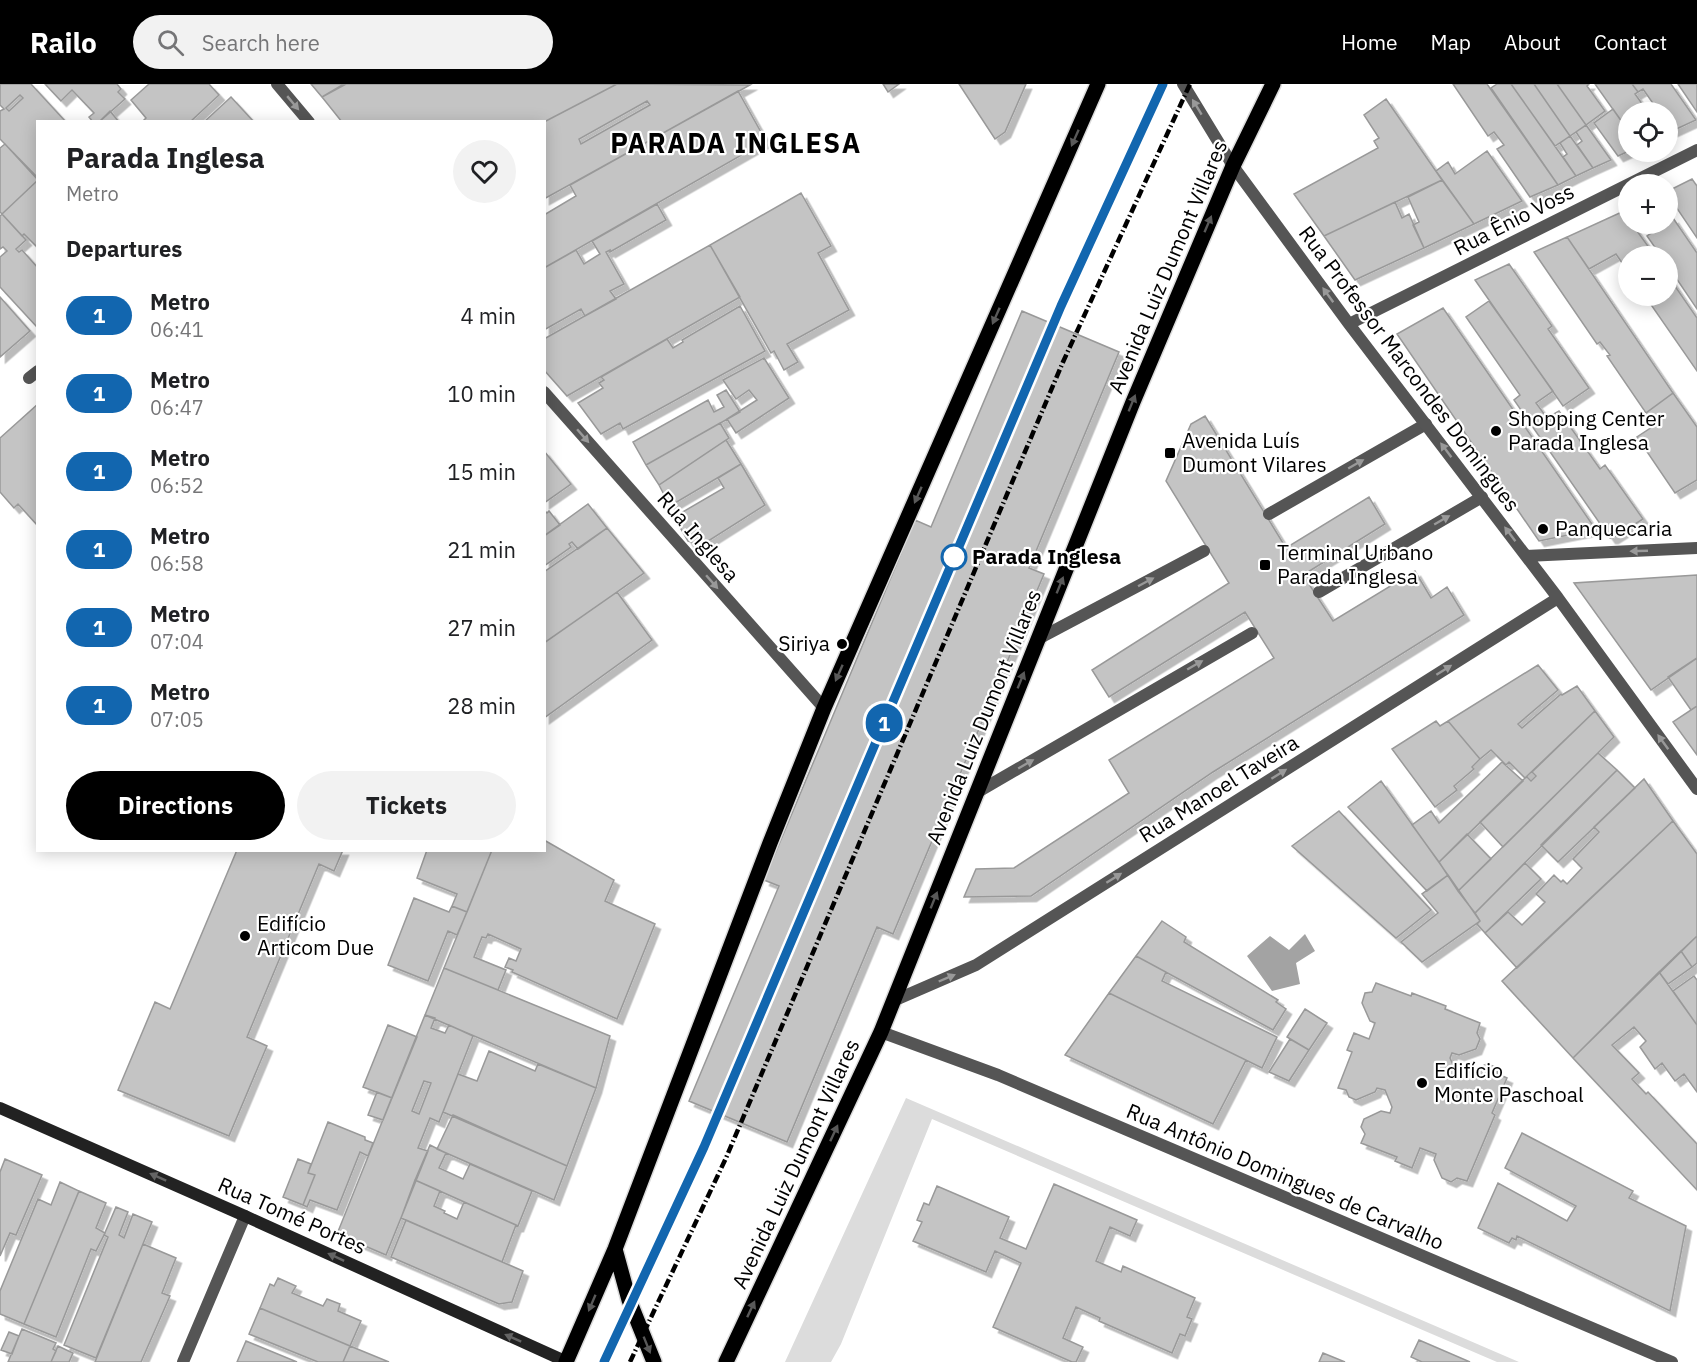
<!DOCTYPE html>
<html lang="en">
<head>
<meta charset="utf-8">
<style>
  :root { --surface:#fff; --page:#f2f2f2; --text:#202124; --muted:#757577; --accent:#000 }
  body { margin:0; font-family:"IBM Plex Sans",sans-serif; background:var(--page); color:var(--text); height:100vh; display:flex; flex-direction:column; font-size:22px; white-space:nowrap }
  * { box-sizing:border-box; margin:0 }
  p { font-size:20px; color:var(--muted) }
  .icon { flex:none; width:33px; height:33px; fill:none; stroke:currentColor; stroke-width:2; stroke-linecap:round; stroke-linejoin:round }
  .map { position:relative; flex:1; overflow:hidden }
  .details { position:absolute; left:36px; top:36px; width:510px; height:732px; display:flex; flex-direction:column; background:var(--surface); border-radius:0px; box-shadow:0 3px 15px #0003 }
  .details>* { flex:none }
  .badge { padding:0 12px; border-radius:20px; font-size:21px; line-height:39px }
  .buttons { position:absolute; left:1618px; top:18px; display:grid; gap:12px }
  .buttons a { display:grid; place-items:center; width:60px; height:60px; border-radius:50%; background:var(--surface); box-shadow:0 3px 15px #0003; font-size:30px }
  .map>.badge { position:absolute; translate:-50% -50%; box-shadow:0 0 0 3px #fff }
  h2 { padding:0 30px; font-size:22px; line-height:54px }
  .round { display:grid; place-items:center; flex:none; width:63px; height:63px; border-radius:32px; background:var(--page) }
  .summary { display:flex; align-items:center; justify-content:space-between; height:102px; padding:0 30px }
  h1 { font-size:28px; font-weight:700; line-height:45px }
  .button { display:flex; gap:12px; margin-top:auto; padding:12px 30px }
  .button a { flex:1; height:69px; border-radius:36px; background:var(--accent); color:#fff; font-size:24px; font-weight:700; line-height:69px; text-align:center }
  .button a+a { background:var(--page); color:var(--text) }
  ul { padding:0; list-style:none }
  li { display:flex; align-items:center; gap:18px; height:78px; padding:0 30px }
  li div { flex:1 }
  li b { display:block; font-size:22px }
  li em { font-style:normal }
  li .badge { min-width:66px; font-weight:700; text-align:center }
  header { display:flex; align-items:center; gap:36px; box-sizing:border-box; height:84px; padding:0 30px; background:var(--accent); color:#fff }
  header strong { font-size:28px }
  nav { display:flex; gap:33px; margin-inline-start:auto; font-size:21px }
  .search { width:420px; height:54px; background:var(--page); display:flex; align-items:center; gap:15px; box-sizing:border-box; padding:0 21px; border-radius:33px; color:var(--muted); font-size:22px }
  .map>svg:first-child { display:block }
  .green { fill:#dcdcdc }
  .water { fill:#a3a3a3 }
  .building { fill:#c4c4c4; stroke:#999; stroke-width:1.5; fill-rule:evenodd; filter:url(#shadow) }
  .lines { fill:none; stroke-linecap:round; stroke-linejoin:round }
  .primary-casing { stroke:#dbdbdb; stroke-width:18 }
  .service { stroke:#555; stroke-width:12 }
  .minor { stroke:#555; stroke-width:12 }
  .secondary { stroke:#222; stroke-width:12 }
  .primary { stroke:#000; stroke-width:15 }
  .rail { stroke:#000; stroke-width:4.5; stroke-dasharray:9 3 1.5 3; stroke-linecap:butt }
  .oneway { fill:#999 }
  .oneway2 { fill:#595959 }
  .oneway3 { fill:#646464 }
  .line-casing { stroke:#fff; stroke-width:14 }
  .line { stroke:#1266af; stroke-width:9 }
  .poi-dot { fill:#000; stroke:#fff; stroke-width:2 }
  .stop-dot { fill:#fff; stroke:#1266af; stroke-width:3 }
  .labels { text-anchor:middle; stroke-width:4.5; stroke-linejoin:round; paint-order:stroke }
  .street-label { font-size:21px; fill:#000; stroke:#fff }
  .poi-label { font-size:21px; fill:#000; stroke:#fff; text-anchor:start }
  .stop-label { font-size:21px; font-weight:bold; fill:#000; stroke:#fff; text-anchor:start }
  .district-label { font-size:27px; font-weight:bold; letter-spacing:1.5px; fill:#000; stroke:#fff }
</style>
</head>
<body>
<header>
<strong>Railo</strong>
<div class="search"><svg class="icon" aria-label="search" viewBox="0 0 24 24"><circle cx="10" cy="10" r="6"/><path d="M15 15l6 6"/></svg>Search here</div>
<nav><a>Home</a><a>Map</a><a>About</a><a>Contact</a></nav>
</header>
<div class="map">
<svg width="1697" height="1278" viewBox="0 0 1697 1278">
  <defs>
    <filter id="shadow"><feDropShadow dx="5.5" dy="5.5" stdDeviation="0" flood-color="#0004"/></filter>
  </defs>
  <rect width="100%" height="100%" fill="#fff"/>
  <!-- green -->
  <path class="green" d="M906 1014 1519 1278H1497L932 1035 841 1260 831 1278H785Z"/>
  <!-- water -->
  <path class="water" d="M1305 850 1315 867 1296 879 1300 900 1272 907 1247 872 1270 852 1289 866Z"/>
  <!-- building -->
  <path class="building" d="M0 0H31L66 38H38V94L0 55V27L4 25 0 21ZM20 11 23 14 9 27 6 24Z
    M45 0H117L121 5 118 8 125 15 99 38H93L89 33 94 29 72 6 61 17Z
    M149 0H209L219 11 190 38H142L146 34 131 16Z
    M311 0H344L322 13Z
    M346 0H617L544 38H342L322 13Z
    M617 0 750 1 544 115V38ZM647 17 650 21 581 60 579 55Z
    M883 0H899L888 8Z
    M959 0H1026L1005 48 995 55Z
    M1453 0H1487L1558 101 1530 113 1497 65 1504 61 1494 48 1488 52Z
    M1497 0H1511L1576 92 1558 101 1491 4Z
    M1511 0H1534L1570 52 1555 62Z
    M1534 0H1557L1586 41 1570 52Z
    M1557 0H1589L1587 2 1605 27 1586 41Z
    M1595 0H1632L1638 8 1635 10 1648 28H1629V48Z
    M1632 0H1671L1696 36 1672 47 1668 41V28H1659L1643 5 1638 8Z
    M1678 0H1697V28Z
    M738 7 766 57 544 184V131L576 112 570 101Z
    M231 13 254 38H204Z
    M1386 15 1442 96 1324 152 1294 110 1378 64 1374 57 1379 54 1364 31Z
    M1613 25 1629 48V67L1618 72 1594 39Z
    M110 27 119 38H99Z
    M1586 41 1611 76 1593 84 1577 61 1582 57 1576 48Z
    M1570 52 1593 84 1576 92 1563 73 1567 70 1560 59Z
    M5 60 38 96 2 130 0 128V64Z
    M1487 67 1522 117 1474 140 1436 87 1448 78 1455 90Z
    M1692 95 1697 102V154L1668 111V107Z
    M38 96V164L24 150 22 152 2 130Z
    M1442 96 1474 140 1424 164 1413 141 1419 138 1408 113Z
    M801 109 831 162 818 169 849 226 787 260 798 278 784 286 774 267 771 269 710 161Z
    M1395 118 1402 134 1409 130 1424 164 1355 196 1324 152Z
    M657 120 666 136 610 168V166L606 168 624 200 610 207 616 215 585 232 581 225 544 246V184L576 166 584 180 600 170 592 157Z
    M1624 127 1629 135V140H1632L1655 172H1629V189L1616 170 1589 185 1567 153Z
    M2 130 26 156 16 165 19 168 22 166 38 184V240L36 242 0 203V173L7 167 3 163 0 165V132Z
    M1673 134 1697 169V225L1668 182V172H1661L1647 152 1665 140H1668Z
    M1567 153 1673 309 1646 329 1607 272 1610 271 1600 258 1597 260 1534 168Z
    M710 161 740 213 567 312 544 286V255Z
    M1509 180 1552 242 1548 245 1589 304 1563 322 1475 196Z
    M1668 192 1697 234V287L1645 212H1668Z
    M0 213 30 247 0 273Z
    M1489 217 1553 307 1536 319 1547 334 1559 327 1600 385 1605 381 1643 435 1613 454H1610L1514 316 1520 311 1466 233Z
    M740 222 765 267 623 345 620 339 601 350 578 319 603 304 599 299 604 296 601 293 667 255 673 264 683 258 682 256Z
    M1443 224 1594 443 1588 447 1539 457 1397 250Z
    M1022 227 1119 268 1029 484 1044 490 893 850 877 843 787 1058 689 1017 779 802 764 796 915 436 931 443Z
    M764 274 789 314 736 349 727 335 757 316 749 306 736 315 723 296Z
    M726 306 740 328 646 381 633 358 708 316 714 328 724 323 717 311Z
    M1673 309 1697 343V396L1675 409 1637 353 1655 341 1646 329Z
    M38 320V442L18 420 14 424 0 408V354Z
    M1205 332 1286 464 1369 413 1385 440 1303 491 1333 537 1415 487 1431 514 1447 503 1464 531 1213 688 1031 812 964 813 976 785 1014 784 1129 709 1109 676 1274 574 1245 528 1109 613 1092 586 1229 499 1166 397 1191 340Z
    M720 339 729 354 659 401 646 381Z
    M726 356 741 380 670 422 659 401Z
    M544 367 571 400 544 419Z
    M741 380 765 421 702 461 688 457 674 433 724 404 718 394Z
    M588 420 607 444 578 465 572 458 569 460 571 463 544 482V452Z
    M544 426 547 429 549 427 560 441 544 452Z
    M607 444 644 489 544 559V488Z
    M1697 491V574L1651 606 1574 499Z
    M617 508 652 556 544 634V559Z
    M1697 574V622L1691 626 1668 593Z
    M1538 581 1558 606 1518 640 1522 644 1561 610 1562 611 1577 602 1595 627 1525 694 1509 678 1506 681 1491 666 1480 675 1448 637Z
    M1697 622V671L1673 638Z
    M1595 627 1614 653 1503 763 1480 738 1525 694 1527 693 1531 697 1536 692 1532 688Z
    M1436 637 1440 642 1448 637 1480 675 1472 683 1474 685 1454 702 1457 706 1435 723 1392 665Z
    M1598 669 1617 686 1475 829 1458 807Z
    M1502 678 1523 697 1439 778 1412 741 1431 727 1439 739Z
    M1617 686 1635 704 1558 778 1541 761Z
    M1644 695 1673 737 1517 884 1485 849 1508 828 1522 841 1545 818 1536 810 1554 791 1561 798 1563 796 1567 800 1582 784 1573 775 1599 748 1594 743Z
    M1381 697 1448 791 1427 807 1348 723Z
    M1339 727 1431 826 1396 854 1292 762Z
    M1673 737 1697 770V852L1573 974 1502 897Z
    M1467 750 1491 775 1458 807 1439 778Z
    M544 756 614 796 605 817 655 840 617 935 512 888 513 886 505 883 509 874 516 877 521 865 488 850 486 854 482 853 474 873 506 886 498 906 444 884 492 766H544Z
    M237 766H343L334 787 319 780 247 953 267 962 229 1052 118 1006 155 918 170 925Z
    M427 766H492L467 828 452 822 457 810 417 794Z
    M1525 779 1541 795 1485 849 1477 840 1480 837 1475 829Z
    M1448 791 1480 837 1422 878 1401 858 1438 829 1422 810Z
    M414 814 449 828 452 822 467 828 457 851 448 847 428 897 388 881Z
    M1162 837 1186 853 1184 858 1278 916 1276 918 1286 925 1273 946 1136 872Z
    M1697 852V879L1692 883 1681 867Z
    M1681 867 1692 883 1668 900 1659 888Z
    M1136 872 1166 888 1162 897 1277 953 1262 984 1109 909Z
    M444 884 610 952 596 1004 425 931Z
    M1659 888 1697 941V1008L1684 990 1675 997 1662 979 1655 985 1640 963 1646 957 1634 943 1612 961 1639 989 1632 995 1646 1010 1648 1008 1697 1060V1106L1573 974Z
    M1694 892 1697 896V941L1673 907Z
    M1376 899 1411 912 1412 909 1446 922 1445 925 1480 939 1477 949 1480 955 1476 965 1459 971 1452 969 1450 974 1457 990 1467 994 1470 987 1487 980 1496 983 1498 990 1507 994 1492 1029 1495 1031 1467 1097 1457 1094 1451 1098 1442 1094 1434 1076 1436 1070 1420 1064 1412 1084 1395 1077 1397 1073 1361 1059 1365 1050 1361 1043 1364 1035 1381 1027 1390 1029 1392 1023 1385 1006 1377 1004 1375 1008 1356 1016 1349 1013 1346 1006 1338 1004 1352 968 1347 966 1354 949 1369 955 1375 939 1370 937 1362 919 1365 909 1372 908Z
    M1109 909 1246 976 1213 1040 1065 971Z
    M1305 925 1327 939 1309 966 1287 953Z
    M425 931 435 934 431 944 445 949 449 941 473 952 439 1038 430 1034 418 1064 428 1067 386 1171 337 1150ZM424 997 431 999 419 1030 412 1027Z
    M388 941 417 953 392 1014 363 1003Z
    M1290 955 1309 966 1289 997 1269 988Z
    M489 967 535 987 538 980 596 1004 567 1082 443 1028 458 990 477 997Z
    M377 1008 392 1014 383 1036 368 1031Z
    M453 1031 567 1082 554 1116 437 1065Z
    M328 1038 365 1053V1056L373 1059 368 1072 360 1068 337 1126 310 1116 307 1123 303 1121 315 1091 308 1089Z
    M1522 1049 1633 1107 1629 1114 1686 1142 1670 1227 1517 1152 1516 1156 1512 1154 1509 1159 1478 1144 1498 1099 1567 1137 1576 1122 1505 1084Z
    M430 1061 446 1069 439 1084 463 1095 470 1080 532 1107 518 1142 415 1096Z
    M5 1075 42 1091 16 1151 10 1149 0 1172V1088Z
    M298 1075 311 1080 308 1089 315 1091 303 1121 283 1113Z
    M415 1096 440 1107 434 1122 445 1127 444 1129 457 1135 464 1118 516 1141 502 1178 401 1134Z
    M60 1098 79 1107 24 1240 0 1230V1207L38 1115 51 1121Z
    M1054 1100 1137 1136 1130 1152 1110 1143 1096 1177 1121 1188 1123 1182 1195 1214 1187 1233 1192 1235 1185 1252 1180 1250 1172 1269 1099 1237 1100 1234 1076 1223 1063 1254 1083 1263 1076 1278H1072L993 1243 1021 1179 995 1167 986 1188 913 1157 922 1138 917 1136 924 1119 929 1121 937 1102 1009 1133 1000 1154 1026 1165Z
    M79 1107 106 1119 96 1144 105 1149 96 1167 91 1165 56 1253 24 1240Z
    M116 1123 128 1128 119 1151 124 1154 133 1130 152 1138 96 1274 64 1261 108 1153 104 1151Z
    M406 1136 523 1187 512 1218 499 1220 391 1173Z
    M143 1160 176 1174 162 1209 170 1212 141 1278H95Z
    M278 1194 296 1202 292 1209 323 1222 327 1215 340 1220 338 1227 361 1237 350 1262 260 1224 270 1200 274 1202Z
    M260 1224 350 1262 343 1278H318L249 1250Z
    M22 1245 56 1259 53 1265 56 1267 51 1278H8Z
    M9 1248 19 1252 12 1270 1 1266Z
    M1419 1256 1470 1278H1422L1411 1273Z
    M246 1257 297 1278H237Z
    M58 1262 73 1269 69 1278H51Z
    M350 1262 389 1278H343Z
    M1323 1269 1345 1278H1319Z"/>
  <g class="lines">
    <defs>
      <path id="primary" d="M615 1165 629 1216 654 1278
        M566 1278 615 1165 770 759 824 624 1098 0
        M726 1278 881 948 1133 318 1233 82 1273 0"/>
    </defs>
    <!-- primary casing -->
    <use href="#primary" class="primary-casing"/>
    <!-- service -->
    <path class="service" d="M1269 430 1426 340
      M1319 508 1482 413
      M1038 555 1204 467
      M976 709 1252 549"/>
    <!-- minor -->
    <path class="minor" d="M277 0 309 38
      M1183 0 1233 82 1349 240 1558 514 1697 705
      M1349 240 1697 66
      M29 294 38 287
      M544 308 824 624
      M1526 472 1697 464
      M893 917 976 881 1558 514
      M881 948 998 991 1672 1278
      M183 1278 245 1132"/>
    <!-- secondary -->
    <path class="secondary" d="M0 1024 245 1132 567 1278"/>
    <!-- primary -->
    <use href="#primary" class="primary"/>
    <!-- rail -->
    <path class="rail" d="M604 1278 704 1063 1061 222 1163 0
      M630 1278 726 1074 1063 278 1190 0"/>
  </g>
  <!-- one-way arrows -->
  <defs><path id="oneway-solid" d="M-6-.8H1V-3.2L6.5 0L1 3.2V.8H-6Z" transform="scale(1.5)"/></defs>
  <g class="oneway">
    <use href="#oneway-solid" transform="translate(293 19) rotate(50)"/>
    <use href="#oneway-solid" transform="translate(1197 23) rotate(-121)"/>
    <use href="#oneway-solid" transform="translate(1328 211) rotate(-126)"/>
    <use href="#oneway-solid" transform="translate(583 352) rotate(49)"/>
    <use href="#oneway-solid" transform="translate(1446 366) rotate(-127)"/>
    <use href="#oneway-solid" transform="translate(1356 380) rotate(-30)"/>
    <use href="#oneway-solid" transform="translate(1442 436) rotate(-30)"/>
    <use href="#oneway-solid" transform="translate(1510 450) rotate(-127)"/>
    <use href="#oneway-solid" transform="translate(1639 467) rotate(178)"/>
    <use href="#oneway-solid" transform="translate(712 498) rotate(49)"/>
    <use href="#oneway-solid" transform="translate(1146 498) rotate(-28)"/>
    <use href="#oneway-solid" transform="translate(1195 581) rotate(-30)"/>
    <use href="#oneway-solid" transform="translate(1444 586) rotate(-32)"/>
    <use href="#oneway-solid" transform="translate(1663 658) rotate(-126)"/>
    <use href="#oneway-solid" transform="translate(1026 680) rotate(-30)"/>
    <use href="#oneway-solid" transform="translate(1279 690) rotate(-32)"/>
    <use href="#oneway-solid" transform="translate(1114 794) rotate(-32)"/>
    <use href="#oneway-solid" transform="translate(947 894) rotate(-23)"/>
  </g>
  <g class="oneway2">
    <use href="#oneway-solid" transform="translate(1075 54) rotate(114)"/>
    <use href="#oneway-solid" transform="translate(1208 140) rotate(-67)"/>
    <use href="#oneway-solid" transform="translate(996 232) rotate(114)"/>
    <use href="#oneway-solid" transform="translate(1132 319) rotate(-68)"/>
    <use href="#oneway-solid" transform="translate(918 411) rotate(114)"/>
    <use href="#oneway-solid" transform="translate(1060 501) rotate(-68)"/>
    <use href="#oneway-solid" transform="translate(839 589) rotate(114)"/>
    <use href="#oneway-solid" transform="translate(1021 596) rotate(-68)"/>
    <use href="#oneway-solid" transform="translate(934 816) rotate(-68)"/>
    <use href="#oneway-solid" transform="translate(834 1049) rotate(-65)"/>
    <use href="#oneway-solid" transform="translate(592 1219) rotate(113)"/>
    <use href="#oneway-solid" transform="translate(751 1225) rotate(-65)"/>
    <use href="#oneway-solid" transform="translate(647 1261) rotate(68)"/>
  </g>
  <g class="oneway3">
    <use href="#oneway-solid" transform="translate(158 1093) rotate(-156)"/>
    <use href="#oneway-solid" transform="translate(336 1173) rotate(-155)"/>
    <use href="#oneway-solid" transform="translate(513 1254) rotate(-156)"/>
  </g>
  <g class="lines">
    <defs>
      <path id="line" d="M604 1278 704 1063 1061 222 1163 0"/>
    </defs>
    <!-- line casing -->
    <use href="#line" class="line-casing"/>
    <!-- line -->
    <use href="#line" class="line"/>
  </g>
  <!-- markers -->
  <g class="poi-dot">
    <circle cx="1496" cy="347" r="6"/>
    <rect x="1164" y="363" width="12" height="12" rx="3"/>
    <circle cx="1543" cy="445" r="6"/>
    <rect x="1259" y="475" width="12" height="12" rx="3"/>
    <circle cx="842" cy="560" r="6"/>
    <circle cx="245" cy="852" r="6"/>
    <circle cx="1422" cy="999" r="6"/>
  </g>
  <circle class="stop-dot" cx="954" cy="473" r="12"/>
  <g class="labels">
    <!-- street labels -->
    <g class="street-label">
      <text transform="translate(1514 136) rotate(-27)" y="7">Rua Ênio Voss</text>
      <text transform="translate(1168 183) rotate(-67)" y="7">Avenida Luiz Dumont Villares</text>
      <text transform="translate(1409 285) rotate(53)" y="7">Rua Professor Marcondes Domingues</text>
      <text transform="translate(698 453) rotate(49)" y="7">Rua Inglesa</text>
      <text transform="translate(984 633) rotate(-68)" y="7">Avenida Luiz Dumont Villares</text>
      <text transform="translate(1219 705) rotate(-32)" y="7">Rua Manoel Taveira</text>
      <text transform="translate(796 1080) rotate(-65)" y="7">Avenida Luiz Dumont Villares</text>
      <text transform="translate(1285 1093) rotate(23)" y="7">Rua Antônio Domingues de Carvalho</text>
      <text transform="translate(292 1132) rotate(24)" y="7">Rua Tomé Portes</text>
    </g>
    <!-- poi labels -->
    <g class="poi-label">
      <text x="1508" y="342">Shopping Center<tspan x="1508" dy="24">Parada Inglesa</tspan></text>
      <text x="1182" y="364">Avenida Luís<tspan x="1182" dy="24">Dumont Vilares</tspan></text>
      <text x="1555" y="452">Panquecaria</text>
      <text x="1277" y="476">Terminal Urbano<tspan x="1277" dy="24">Parada Inglesa</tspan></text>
      <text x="830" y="567" text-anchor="end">Siriya</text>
      <text x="257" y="847">Edifício<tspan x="257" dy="24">Articom Due</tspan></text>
      <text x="1434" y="994">Edifício<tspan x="1434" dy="24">Monte Paschoal</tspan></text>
    </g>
    <!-- stop labels -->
    <g class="stop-label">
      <text x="972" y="480">Parada Inglesa</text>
    </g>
    <!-- district labels -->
    <g class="district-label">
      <text x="736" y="69">PARADA INGLESA</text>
    </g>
  </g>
</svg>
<div class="buttons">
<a><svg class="icon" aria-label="locate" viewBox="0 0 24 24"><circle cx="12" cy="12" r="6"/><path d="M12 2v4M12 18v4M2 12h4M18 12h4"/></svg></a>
<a>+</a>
<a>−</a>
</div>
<b class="badge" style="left:884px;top:639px;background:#1266af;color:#fff">1</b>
<section class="details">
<div class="summary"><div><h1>Parada Inglesa</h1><p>Metro</p></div><a class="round"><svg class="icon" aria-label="heart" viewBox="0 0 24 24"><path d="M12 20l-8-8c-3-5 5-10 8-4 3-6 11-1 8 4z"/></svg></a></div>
<h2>Departures</h2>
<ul>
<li><span class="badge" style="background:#1266af;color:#fff">1</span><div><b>Metro</b><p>06:41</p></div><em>4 min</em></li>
<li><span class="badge" style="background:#1266af;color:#fff">1</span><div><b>Metro</b><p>06:47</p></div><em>10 min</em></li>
<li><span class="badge" style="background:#1266af;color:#fff">1</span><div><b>Metro</b><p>06:52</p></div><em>15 min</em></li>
<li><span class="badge" style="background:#1266af;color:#fff">1</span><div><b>Metro</b><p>06:58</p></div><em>21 min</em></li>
<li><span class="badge" style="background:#1266af;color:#fff">1</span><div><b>Metro</b><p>07:04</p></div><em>27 min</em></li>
<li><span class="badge" style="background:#1266af;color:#fff">1</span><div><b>Metro</b><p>07:05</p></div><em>28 min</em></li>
</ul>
<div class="button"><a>Directions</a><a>Tickets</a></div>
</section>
</div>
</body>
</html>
